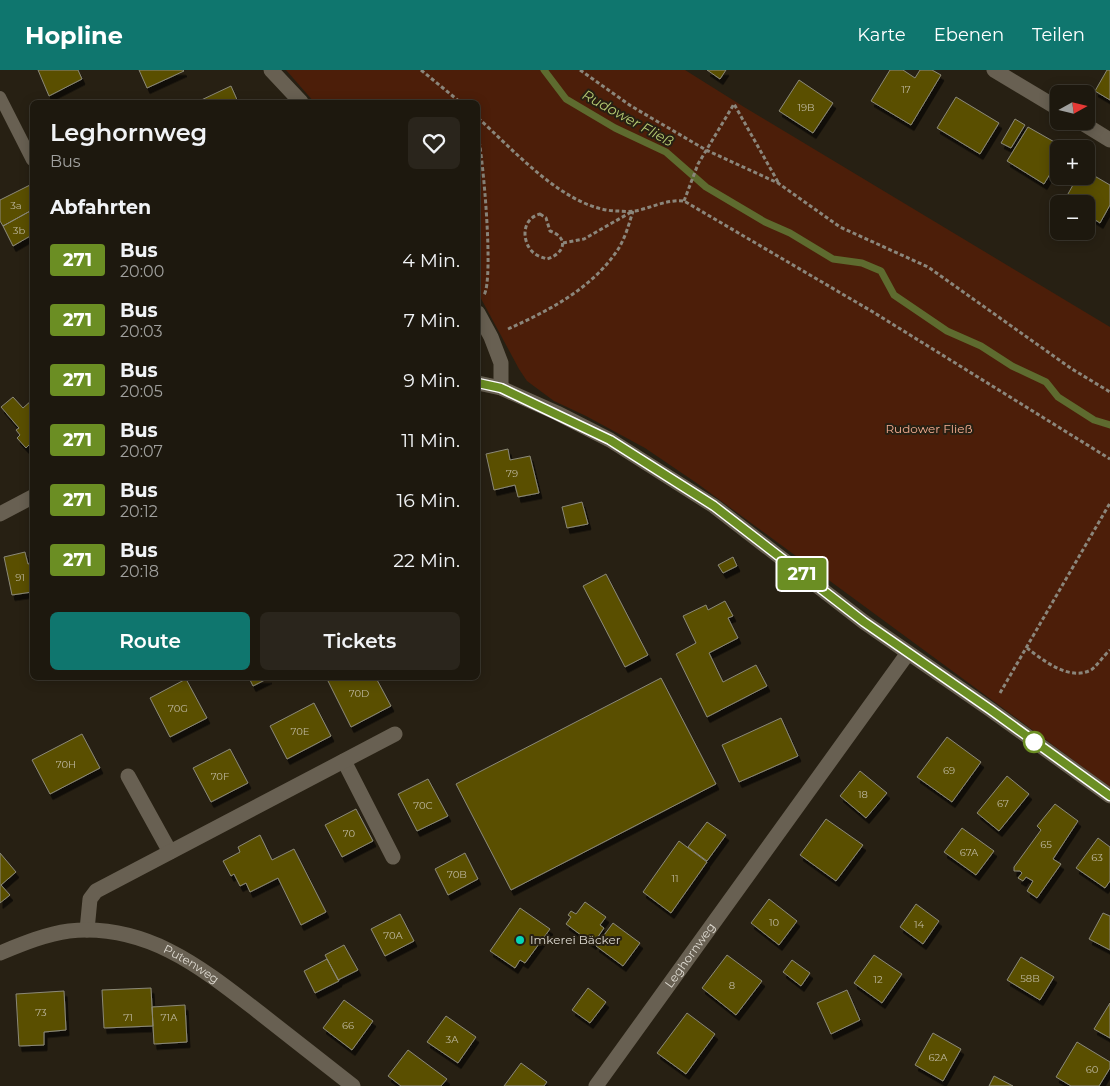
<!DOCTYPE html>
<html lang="de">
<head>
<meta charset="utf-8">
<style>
  :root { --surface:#1d180e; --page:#2a251c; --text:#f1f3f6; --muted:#a0a09e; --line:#3b372e; --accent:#0f766e }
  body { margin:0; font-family:Montserrat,sans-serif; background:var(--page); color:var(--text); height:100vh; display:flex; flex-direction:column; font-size:19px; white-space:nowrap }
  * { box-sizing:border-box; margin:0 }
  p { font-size:16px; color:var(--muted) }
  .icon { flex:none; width:28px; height:28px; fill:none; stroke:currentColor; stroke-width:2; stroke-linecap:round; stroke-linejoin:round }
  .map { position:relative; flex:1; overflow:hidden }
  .side { position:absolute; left:30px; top:30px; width:450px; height:580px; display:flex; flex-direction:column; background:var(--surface); border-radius:8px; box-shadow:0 2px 12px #0003,0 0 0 1px var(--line) }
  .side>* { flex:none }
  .badge { padding:0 10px; border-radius:4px; font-size:18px; line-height:32px }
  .needle { width:32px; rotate:82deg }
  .fabs { position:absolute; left:1050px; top:15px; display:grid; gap:10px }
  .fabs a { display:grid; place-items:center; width:45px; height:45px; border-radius:8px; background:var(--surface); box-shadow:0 2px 12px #0003,0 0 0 1px var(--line); font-size:25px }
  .map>.badge { position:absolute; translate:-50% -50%; box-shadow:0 0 0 2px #fff }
  h2 { padding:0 20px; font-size:19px; line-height:45px }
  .round { display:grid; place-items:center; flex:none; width:52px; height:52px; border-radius:8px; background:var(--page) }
  .summary { display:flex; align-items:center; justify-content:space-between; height:85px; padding:0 20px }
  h1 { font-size:24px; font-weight:600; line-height:38px }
  .action { display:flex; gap:10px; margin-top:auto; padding:10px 20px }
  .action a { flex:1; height:58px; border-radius:8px; background:var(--accent); color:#fff; font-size:20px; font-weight:600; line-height:58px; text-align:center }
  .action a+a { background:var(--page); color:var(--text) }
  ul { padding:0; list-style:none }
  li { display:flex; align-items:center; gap:15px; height:60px; padding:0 20px }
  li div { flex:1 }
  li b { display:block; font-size:19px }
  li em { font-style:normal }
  li .badge { min-width:55px; font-weight:700; text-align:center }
  header { display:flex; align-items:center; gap:30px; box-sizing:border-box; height:70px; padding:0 25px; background:var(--accent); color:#fff }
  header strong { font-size:24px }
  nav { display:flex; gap:28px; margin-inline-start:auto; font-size:18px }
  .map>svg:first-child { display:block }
  .green { fill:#4c1e09 }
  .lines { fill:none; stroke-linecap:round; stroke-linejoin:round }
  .stream { stroke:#5e6b2f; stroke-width:7 }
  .building { fill:#5a4f06; stroke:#8b8978; filter:url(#shadow) }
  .path { stroke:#8b867b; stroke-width:3; stroke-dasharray:4 2.5; stroke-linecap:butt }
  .lane { stroke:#686052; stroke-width:12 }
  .street { stroke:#686052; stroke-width:15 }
  .line-casing { stroke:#fff; stroke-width:11 }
  .line { stroke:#6b8e23; stroke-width:8 }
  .stop-dot { fill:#fff; stroke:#6b8e23; stroke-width:2.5 }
  .poi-dot { fill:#05d5b6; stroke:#272013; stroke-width:2 }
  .labels { text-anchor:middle; stroke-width:4; stroke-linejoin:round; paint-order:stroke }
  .number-label { font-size:10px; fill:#bdb79e }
  .park-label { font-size:12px; fill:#f6af93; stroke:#272013 }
  .poi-label { font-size:12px; fill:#dedad1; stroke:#272013; text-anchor:start }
  .street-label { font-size:12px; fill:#dedad1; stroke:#272013 }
  .water-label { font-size:14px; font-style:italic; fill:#b6ca72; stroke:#272013 }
</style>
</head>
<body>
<header>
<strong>Hopline</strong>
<nav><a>Karte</a><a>Ebenen</a><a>Teilen</a></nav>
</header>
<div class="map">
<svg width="1110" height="1016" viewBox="0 0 1110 1016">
  <defs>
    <filter id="shadow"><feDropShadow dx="3" dy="5.5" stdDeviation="0" flood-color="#0009"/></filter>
  </defs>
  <rect width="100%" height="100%" fill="#272013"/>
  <!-- green -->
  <path class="green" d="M286 0H685L744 37 1110 257V717L698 414 645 378 586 346 554 331 527 311 519 299 478 223V32H314Z"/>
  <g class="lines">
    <!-- stream -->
    <path class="stream" d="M544 0 566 29 615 58 666 82 706 117 765 152 790 163 833 189 862 193 881 201 894 225 947 261 981 276 1012 296 1046 312 1058 327 1094 350 1110 355"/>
  </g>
  <!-- building -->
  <path class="building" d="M38 0H78L82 9 49 26Z
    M139 0H183L184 1 147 18Z
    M707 0H726L720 9Z
    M890 0H903L915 8 920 0H932L941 5 911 55 871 31Z
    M1107 0H1110V30L1095 21Z
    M799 10 833 33 813 63 779 41Z
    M231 16 238 32H197Z
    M956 27 999 53 980 84 937 58Z
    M1015 49 1025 55 1011 78 1001 73Z
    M1028 57 1065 78 1059 79V89L1044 114 1007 91Z
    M1086 101 1110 115V135L1100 153 1086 144V134H1068L1064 131 1078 106H1086Z
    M30 115 32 119V140L3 156 0 151V130Z
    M32 140V165L13 176 3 156Z
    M13 327 23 338 32 330V372L26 378 17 368 20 365 16 360 19 358 1 337Z
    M508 379 510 390 530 386 539 423 518 427 515 415 494 420 486 384Z
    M582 432 588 454 567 458 562 437Z
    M25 482 28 494 32 493V522L12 525 4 487Z
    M733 487 737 496 723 503 718 495Z
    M606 504 648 585 625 597 583 516Z
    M725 531 733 546 728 548 738 568 709 583 723 612 756 595 767 616 707 647 676 584 696 573 683 546 706 535 708 540Z
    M249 608H269L253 616Z
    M331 608H376L391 636 351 657 327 609Z
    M661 608 716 714 511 820 456 714Z
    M186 609 207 648 170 667 150 628Z
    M314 633 331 666 287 689 270 656Z
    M781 648 798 686 739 712 722 675Z
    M82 664 100 698 50 724 32 690Z
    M947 667 981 692 952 732 917 707Z
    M230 679 248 713 211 732 193 698Z
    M860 701 887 723 866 748 840 726Z
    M1007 706 1029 724 999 761 977 743Z
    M428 709 448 746 417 761 398 724Z
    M1055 734 1078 751 1053 789 1061 794 1037 828 1027 821 1033 811 1026 807 1023 811 1018 808 1022 803 1020 801H1014V797L1041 760 1037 756Z
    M356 739 373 771 342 787 325 755Z
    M826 749 863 775 836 811 800 785Z
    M707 752 726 765 707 791 688 777Z
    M962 758 994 781 976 805 944 782Z
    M260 765 272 790 294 779 326 842 301 855 278 808 250 822 246 813 240 816 234 804 231 806 223 791 240 782 238 777Z
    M1098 768 1110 777V811L1105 818 1076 798Z
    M679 771 707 792 671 843 643 822Z
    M0 783 16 802 1 815 10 825 0 833Z
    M465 783 478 809 448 825 435 799Z
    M769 829 797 851 779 875 751 853Z
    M585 832 606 847 600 855 604 858 593 874 566 854 571 847 568 845 571 841 576 844Z
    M916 834 939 851 923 874 900 857Z
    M520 838 550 859 525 893 520 890 515 898 490 881Z
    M1103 843 1110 846V880L1089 869Z
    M400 844 414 871 385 886 371 859Z
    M613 853 640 873 623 896 596 876Z
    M344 875 358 900 338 910 325 885Z
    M727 885 762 911 736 945 702 918Z
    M874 885 902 904 882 933 854 913Z
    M1021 887 1054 907 1040 930 1007 910Z
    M327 889 339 911 315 923 304 901Z
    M792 890 810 903 801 916 783 902Z
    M151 918 153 956 104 958 102 920Z
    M588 918 606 932 590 953 572 940Z
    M847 920 860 950 831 964 817 933Z
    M64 921 66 960 44 962V975L19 976 16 924Z
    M344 930 373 951 352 980 323 958Z
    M1110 933V968L1094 959Z
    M185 935 187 972 154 974 152 937Z
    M687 943 715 964 686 1004 657 983Z
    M446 946 476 967 458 993 427 972Z
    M933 963 961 979 943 1011 915 995Z
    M1077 972 1110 992V998L1099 1016H1071L1056 1007Z
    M408 980 447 1009 441 1016H401L388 1006Z
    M521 993 547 1012 544 1016H504Z
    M994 1006 1013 1016H989Z"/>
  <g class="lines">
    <!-- path -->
    <path class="path" d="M421 0 460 32
      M580 0 631 36 706 80 778 113 840 157 928 197 1072 299 1110 322
      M478 48C514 80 565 139 616 141 622 141 629 142 635 141 651 138 667 129 684 131L873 242 1110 389
      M478 65C483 87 494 209 484 225
      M684 131 698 94 734 34 778 112
      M540 144 546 148 550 161C570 168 564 184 547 189 541 187 534 185 530 179 521 166 524 148 540 144Z
      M563 173 584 169 633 141
      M508 259C548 241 591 219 617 181 625 169 629 154 633 141
      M1027 578C1044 591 1069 611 1091 600 1096 597 1105 584 1110 580
      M1000 623 1110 433"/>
    <!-- lane -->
    <path class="lane" d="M0 27 32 90"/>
    <!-- street -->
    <g class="street">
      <path d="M271 0 301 32"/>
      <path d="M994 0 1059 39"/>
      <path d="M1079 51 1110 70"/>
      <path d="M478 243 491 267 501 293V318"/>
      <path d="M478 313 501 318 557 343 610 370 714 436 864 552 991 640 1110 726"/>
      <path d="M0 444 32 427"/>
      <path d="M344 691 393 787"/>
      <path d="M128 706 170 782"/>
      <path d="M87 860 90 829 96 821 395 664"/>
      <path id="s1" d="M0 883C22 874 46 864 69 861 147 853 202 898 260 943 291 967 322 992 353 1016"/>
      <path id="s2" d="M596 1016 908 583"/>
    </g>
  </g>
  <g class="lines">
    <defs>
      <path id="line" d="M478 313 501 318 610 370 714 436 864 552 991 640 1110 726"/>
    </defs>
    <!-- line casing -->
    <use href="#line" class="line-casing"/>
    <!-- line -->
    <use href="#line" class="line"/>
  </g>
  <!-- markers -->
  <circle class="stop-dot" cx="1034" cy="672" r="10"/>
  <circle class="poi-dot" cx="520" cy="870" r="5"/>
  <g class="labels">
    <!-- number labels -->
    <g class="number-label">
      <text x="906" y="23">17</text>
      <text x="806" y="41">19B</text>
      <text x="16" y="139">3a</text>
      <text x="19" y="164">3b</text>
      <text x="512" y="407">79</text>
      <text x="20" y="511">91</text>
      <text x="359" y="627">70D</text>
      <text x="178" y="642">70G</text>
      <text x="300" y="665">70E</text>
      <text x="66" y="698">70H</text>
      <text x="949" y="704">69</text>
      <text x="220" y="710">70F</text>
      <text x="863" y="728">18</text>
      <text x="1003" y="737">67</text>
      <text x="423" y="739">70C</text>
      <text x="349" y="767">70</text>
      <text x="1046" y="778">65</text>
      <text x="969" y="786">67A</text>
      <text x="1097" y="791">63</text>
      <text x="457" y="808">70B</text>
      <text x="675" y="812">11</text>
      <text x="774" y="856">10</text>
      <text x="919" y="858">14</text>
      <text x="393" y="869">70A</text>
      <text x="1030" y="912">58B</text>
      <text x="878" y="913">12</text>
      <text x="732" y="919">8</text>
      <text x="41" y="946">73</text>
      <text x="128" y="951">71</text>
      <text x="169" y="951">71A</text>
      <text x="348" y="959">66</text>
      <text x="452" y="973">3A</text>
      <text x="938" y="991">62A</text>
      <text x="1092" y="1003">60</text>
    </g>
    <!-- park labels -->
    <g class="park-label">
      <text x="929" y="363">Rudower Fließ</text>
    </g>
    <!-- poi labels -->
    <g class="poi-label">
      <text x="530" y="874">Imkerei Bäcker</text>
    </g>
    <!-- street labels -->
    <g class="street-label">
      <text dy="4" stroke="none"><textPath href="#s2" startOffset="161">Leghornweg</textPath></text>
      <text dy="4" stroke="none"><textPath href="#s1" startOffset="202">Putenweg</textPath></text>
    </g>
    <!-- water labels -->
    <g class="water-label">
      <text transform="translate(628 48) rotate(29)" y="5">Rudower Fließ</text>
    </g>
  </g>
</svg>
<div class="fabs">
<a><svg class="needle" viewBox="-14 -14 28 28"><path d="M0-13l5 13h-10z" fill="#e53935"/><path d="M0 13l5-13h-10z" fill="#a0a09e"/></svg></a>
<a>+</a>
<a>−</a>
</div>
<b class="badge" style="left:802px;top:504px;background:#6b8e23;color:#fff">271</b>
<section class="side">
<div class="summary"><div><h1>Leghornweg</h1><p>Bus</p></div><a class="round"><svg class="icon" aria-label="heart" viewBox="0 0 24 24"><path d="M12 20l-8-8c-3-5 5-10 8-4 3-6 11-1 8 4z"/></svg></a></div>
<h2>Abfahrten</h2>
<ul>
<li><span class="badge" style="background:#6b8e23;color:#fff">271</span><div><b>Bus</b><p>20:00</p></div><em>4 Min.</em></li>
<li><span class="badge" style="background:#6b8e23;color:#fff">271</span><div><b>Bus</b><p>20:03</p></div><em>7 Min.</em></li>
<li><span class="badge" style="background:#6b8e23;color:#fff">271</span><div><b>Bus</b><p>20:05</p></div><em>9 Min.</em></li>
<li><span class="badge" style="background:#6b8e23;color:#fff">271</span><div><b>Bus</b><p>20:07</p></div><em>11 Min.</em></li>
<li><span class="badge" style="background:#6b8e23;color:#fff">271</span><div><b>Bus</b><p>20:12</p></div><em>16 Min.</em></li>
<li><span class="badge" style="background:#6b8e23;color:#fff">271</span><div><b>Bus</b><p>20:18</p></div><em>22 Min.</em></li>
</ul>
<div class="action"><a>Route</a><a>Tickets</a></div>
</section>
</div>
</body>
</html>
